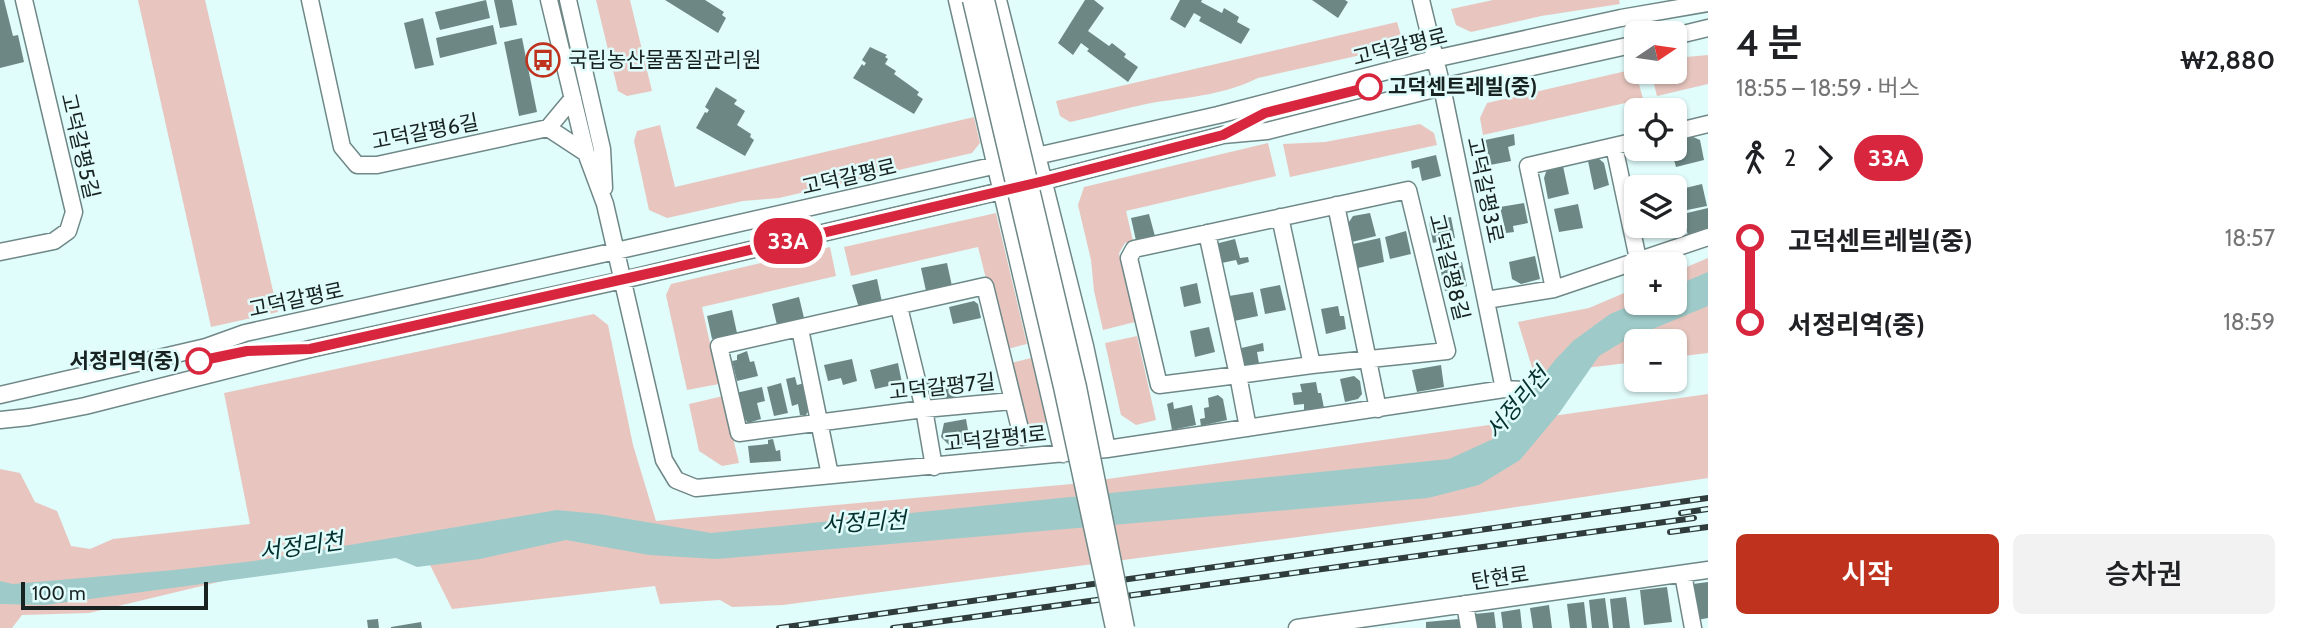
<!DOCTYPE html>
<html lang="ko">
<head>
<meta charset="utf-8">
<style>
  :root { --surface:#fff; --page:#f2f2f2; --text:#202124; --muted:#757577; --accent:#be321e }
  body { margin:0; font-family:Cabin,"Noto Sans KR",sans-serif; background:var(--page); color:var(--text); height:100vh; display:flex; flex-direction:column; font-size:26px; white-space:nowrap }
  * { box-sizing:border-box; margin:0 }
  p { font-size:23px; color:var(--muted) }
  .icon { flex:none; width:38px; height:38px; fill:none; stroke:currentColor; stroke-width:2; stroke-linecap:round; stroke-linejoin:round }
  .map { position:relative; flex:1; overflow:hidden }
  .side { display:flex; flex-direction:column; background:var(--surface); width:595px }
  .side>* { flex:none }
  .badge { padding:0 14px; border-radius:23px; font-size:24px; line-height:46px }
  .needle { width:46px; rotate:77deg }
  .buttons { position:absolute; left:1624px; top:21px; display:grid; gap:14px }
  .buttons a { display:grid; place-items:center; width:63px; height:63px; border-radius:10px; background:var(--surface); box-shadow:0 2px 5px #0004; font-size:35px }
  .scale { position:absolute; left:21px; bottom:18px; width:187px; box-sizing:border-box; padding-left:7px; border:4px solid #172221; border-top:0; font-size:19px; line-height:24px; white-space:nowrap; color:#172221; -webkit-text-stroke:5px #e0fcfb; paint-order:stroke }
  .map>.badge { position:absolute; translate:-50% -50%; box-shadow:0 0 0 4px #fff }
  .legs { display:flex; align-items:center; gap:10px; height:77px; padding:0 28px; font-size:23px }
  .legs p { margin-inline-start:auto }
  .head { display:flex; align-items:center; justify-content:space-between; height:119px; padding:0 28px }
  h1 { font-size:38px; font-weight:600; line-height:52px }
  .cta { display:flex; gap:14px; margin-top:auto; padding:14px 28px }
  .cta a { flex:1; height:80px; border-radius:10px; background:var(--accent); color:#fff; font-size:28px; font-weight:600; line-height:80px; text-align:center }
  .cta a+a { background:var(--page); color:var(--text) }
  ul { padding:0 28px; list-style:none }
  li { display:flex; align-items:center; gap:24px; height:84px; font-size:26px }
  li i { display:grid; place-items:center; width:10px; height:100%; margin:0 9px; background:currentColor }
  li i::after { content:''; width:18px; height:18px; margin:-9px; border:5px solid; border-radius:50%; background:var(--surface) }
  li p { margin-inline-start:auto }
  li:first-child i { background:linear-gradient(#0000 50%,currentColor 0) }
  li:last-child i { background:linear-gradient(currentColor 50%,#0000 0) }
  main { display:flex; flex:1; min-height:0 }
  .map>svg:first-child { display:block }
  .green { fill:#e8c6bf }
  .water { fill:#9ecbc9 }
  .building { fill:#6d8785 }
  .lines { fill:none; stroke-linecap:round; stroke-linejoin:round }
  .minor-casing { stroke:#6f8887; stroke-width:19 }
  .minor { stroke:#fff; stroke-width:16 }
  .rail-casing { stroke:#2f3c3b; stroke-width:6 }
  .rail { stroke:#e0fcfb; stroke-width:3.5; stroke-dasharray:10; stroke-linecap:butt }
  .minor-bridge-casing { stroke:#6f8887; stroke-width:19; stroke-linecap:butt }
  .minor-bridge { stroke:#fff; stroke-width:16 }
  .line-1-casing { stroke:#fff; stroke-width:16 }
  .line-1 { stroke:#d7263d; stroke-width:10 }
  .stop-1-dot { fill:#fff; stroke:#d7263d; stroke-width:3.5 }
  .labels { text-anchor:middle; stroke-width:5; stroke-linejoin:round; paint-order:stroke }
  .street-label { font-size:21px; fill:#172221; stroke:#e0fcfb }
  .poi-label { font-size:21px; fill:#172221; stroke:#e0fcfb; text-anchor:start }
  .stop-label { font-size:21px; font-weight:bold; fill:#172221; stroke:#e0fcfb; text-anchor:start }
  .water-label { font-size:23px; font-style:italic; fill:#03302f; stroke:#e0fcfb }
</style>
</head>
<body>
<main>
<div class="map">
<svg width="1708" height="628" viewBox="0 0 1708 628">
  <rect width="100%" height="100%" fill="#e0fcfb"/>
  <!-- green -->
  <path class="green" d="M138 0H205L278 312 211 327Z
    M596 0H630L652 91 627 96 618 91Z
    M1493 0H1619L1620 4 1541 16 1471 32 1456 25 1451 9Z
    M1397 22 1402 39 1397 47 1258 78C1226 94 1192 97 1157 102 1128 107 1099 116 1070 122L1060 116 1056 101Z
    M1708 55V84L1657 96 1651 72H1675V58Z
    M1635 69 1643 99 1483 135 1480 118 1487 103Z
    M974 117 980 143 972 153 779 198 743 201 667 218 649 210 634 141 637 131 660 125 675 187Z
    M1420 124 1434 133 1437 145 1290 177 1283 144 1325 142Z
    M1268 143 1276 176 1126 211 1133 241 1125 243 1119 253 1135 322 1103 330 1094 291 1091 260 1078 205 1084 187Z
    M996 213 1027 344 1004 350 978 247 851 276 844 247Z
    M830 247 836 276 702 307 719 384 687 390 666 295 671 284Z
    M1708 258V353L1675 357V341H1636V362L1534 374 1518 322 1589 308 1636 288V303H1675V272Z
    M594 314 608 325 633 445 656 521 1072 484 1708 394V478L1464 515 783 605 732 607 720 600 660 604 655 586 452 609 419 543 260 572 89 613 22 615 12 628H0V469L20 473 35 502 57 511 71 546 90 549 113 539 250 524 224 393Z
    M1137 336 1156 420 1136 425 1121 415 1105 343Z
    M1031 358 1046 422 1039 431 1024 434 1007 364Z
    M723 396 739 463 722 466 699 451 689 404Z"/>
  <!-- water -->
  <path class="water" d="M1708 272V306L1624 341 1599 356 1560 412 1520 460 1479 485 1428 498 716 559 649 555 566 540 480 559 417 567 396 558 45 605 0 604V581L13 584 174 570 254 561 557 510 599 514 711 533 1449 459 1493 439 1555 360 1573 341 1610 314 1636 303H1675V286Z"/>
  <!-- building -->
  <path class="building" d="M0 0H4L13 36 18 35 24 62 0 68Z
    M486 0 490 18 440 30 435 12Z
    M494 0H512L517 25 500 28Z
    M665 0H705L724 12 722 15 726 18 718 33Z
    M1085 0H1094L1104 8 1088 31 1109 46 1112 43 1126 54 1124 57 1138 67 1128 82 1087 51 1089 49 1081 43 1073 55 1058 43Z
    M1180 0H1202L1201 2 1222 13 1224 8 1239 17 1237 22 1250 29 1241 44 1199 21 1201 17 1194 13 1185 28 1170 19Z
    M1312 0H1345L1348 2 1338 18Z
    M423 18 434 65 415 69 404 23Z
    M493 25 497 44 440 58 436 38Z
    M522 38 537 112 519 116 504 42Z
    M870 47 887 55 885 57 888 59 885 64 896 71 894 74 919 92 917 95 923 99 914 114 853 78 862 64 864 66 866 63 862 60Z
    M716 87 737 100 734 104 745 111 737 125 751 134 750 137 754 140 745 156 696 128 705 112 707 113 709 110 705 107Z
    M1514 134 1515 145 1508 147 1511 161 1490 165 1485 140Z
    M1691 136 1700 140 1704 160 1676 167 1671 149H1675V140Z
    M1436 155 1441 176 1422 181 1419 167 1412 169 1411 161Z
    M1598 158 1604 163 1609 185 1594 190 1588 161Z
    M1563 166 1569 194 1548 199 1544 178 1547 169Z
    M1702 184 1707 206 1682 211 1677 190Z
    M1524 203 1528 223 1513 226 1514 232 1506 233 1500 207Z
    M1578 204 1583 228 1559 232 1554 209Z
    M1708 208V229L1688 236 1683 214Z
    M1370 213 1376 236 1352 242 1347 225 1353 216Z
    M1149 214 1156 240 1137 245 1131 218Z
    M1451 217 1455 238 1433 243 1429 222Z
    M1406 231 1411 254 1390 259 1385 237Z
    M1380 238 1384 262 1358 268 1353 244Z
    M1235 239 1240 258 1248 257 1249 262 1238 265 1236 260 1217 264 1214 251 1219 243Z
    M1535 256 1540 279 1521 284 1512 279 1509 262Z
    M1462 262 1467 286 1445 291 1440 267Z
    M947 263 952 286 926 291 921 268Z
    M877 279 882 302 859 308 852 285Z
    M1197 283 1201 303 1184 307 1180 287Z
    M1280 285 1286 310 1265 314 1260 289Z
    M1253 292 1258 316 1234 321 1229 296Z
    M799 297 804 318 777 325 772 304Z
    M974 301 978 304 981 318 953 324 949 307Z
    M1338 306 1340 316H1344L1346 329 1326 334 1321 309Z
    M732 310 737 333 712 339 707 316Z
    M1209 327 1215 352 1195 357 1190 331Z
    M1263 343 1264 351 1257 352 1260 369 1241 366 1237 349Z
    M747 351 750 362 754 361 758 376 737 381 732 361 737 360V355Z
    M852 359 857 381 843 385 841 378 828 381 824 365Z
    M898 363 902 383 875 389 870 370Z
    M1441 365 1444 387 1417 392 1412 370Z
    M951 376 956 399 934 403 933 399 927 395 924 382Z
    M1354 376 1360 381 1362 394 1358 399 1345 402 1340 379Z
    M795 377 797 385 805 383 810 407 806 415H800L798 404 792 406 786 379Z
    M1316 382 1318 393H1321L1324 408 1304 410V404L1294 405 1292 393 1302 392 1300 384Z
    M781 383 788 413 774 416 767 387Z
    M762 387 765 401 757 403 761 419 748 423 741 414 736 393Z
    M1218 395 1223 399 1227 420 1201 426 1200 419 1205 418 1204 408 1209 407 1208 398Z
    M1173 402 1174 409 1192 405 1196 425 1172 430 1167 404Z
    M966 419 969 436H972L973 443 951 447 941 437 944 423Z
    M773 439 776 451 780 450 781 461 750 463 748 446 768 444V440Z
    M1708 582V618L1697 620 1693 584Z
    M1667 587 1672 622 1644 625 1640 590Z
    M1626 597 1630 628H1613L1610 599Z
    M1605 598 1609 628H1592L1589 600Z
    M1584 602 1587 628H1570L1567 604Z
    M1549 605 1552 628H1533L1530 608Z
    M1520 609 1522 628H1503L1501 612Z
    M1494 612 1496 628H1477L1475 614Z
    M378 619 379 628H368L367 620Z
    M1459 619 1460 628H1426V622Z
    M421 622 422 628H391V627Z"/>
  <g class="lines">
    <defs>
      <path id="minor" d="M310 0 342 147 357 165H377L548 128
        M549 0 586 153 605 204 664 460 676 480 696 488 1107 449 1504 389 1524 390
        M568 0 602 149 604 188
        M957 0 1063 454
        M998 0 1085 346 1107 449
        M1421 0 1442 87 1504 389
        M1675 36 1708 28
        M548 128 586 153
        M548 128 573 98
        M1675 132 1708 124
        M1614 146 1638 259
        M1336 205 1378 409
        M1280 217 1312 365
        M1207 233 1238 375 1159 385 1129 258 1134 249 1408 190 1447 351 1312 365 1238 375 1248 428
        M0 252 54 241 68 231 74 212 24 0
        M1554 289 1528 166 1636 141
        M1486 300 1554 289 1708 237
        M899 307 924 409 934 467
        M800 329 830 475
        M0 395 206 347 245 333 616 251 1218 115 1434 59 1621 18 1708 3
        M1012 401 924 409 739 433 719 346 985 286 1022 437
        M0 420 29 417 85 406 310 349 623 280 1044 181 1223 135 1267 131 1442 87 1636 44
        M1683 574 1693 628
        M1465 604 1469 628
        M1297 628 1708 570"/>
    </defs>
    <!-- minor casing -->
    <use href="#minor" class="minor-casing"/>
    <!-- minor -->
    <use href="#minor" class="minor"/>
    <defs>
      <path id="rail" d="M1681 513 1708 509
        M1670 532 1708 527
        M779 628 1708 498
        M893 628 1694 518"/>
    </defs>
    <!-- rail casing -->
    <use href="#rail" class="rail-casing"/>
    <!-- rail -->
    <use href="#rail" class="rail"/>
    <defs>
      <path id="minor-bridge" d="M971 0 1062 387 1114 628
        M986 0 1078 387 1126 628"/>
    </defs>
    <!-- minor-bridge casing -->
    <use href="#minor-bridge" class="minor-bridge-casing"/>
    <!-- minor-bridge -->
    <use href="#minor-bridge" class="minor-bridge"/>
  </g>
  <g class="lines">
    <defs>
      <path id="line-1" d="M199 361 247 351 310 349 660 271 1044 181 1223 135 1265 113 1369 87"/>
    </defs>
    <!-- line-1 casing -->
    <use href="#line-1" class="line-1-casing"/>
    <!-- line-1 -->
    <use href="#line-1" class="line-1"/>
  </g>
  <!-- icons -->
  <defs>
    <symbol id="bus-ring" viewBox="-11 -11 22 22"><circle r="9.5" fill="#e0fcfb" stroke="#be321e" stroke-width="1.5"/><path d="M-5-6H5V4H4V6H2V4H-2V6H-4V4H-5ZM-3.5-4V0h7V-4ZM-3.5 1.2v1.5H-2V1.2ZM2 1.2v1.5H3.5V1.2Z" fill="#be321e"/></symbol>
  </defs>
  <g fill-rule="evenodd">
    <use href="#bus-ring" x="524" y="41" width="38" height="38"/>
  </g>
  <!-- markers -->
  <g class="stop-1-dot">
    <circle cx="1369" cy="87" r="12"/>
    <circle cx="199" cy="361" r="12"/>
  </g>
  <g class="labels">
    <!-- street labels -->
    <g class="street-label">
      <text transform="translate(1400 47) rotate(-14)" y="7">고덕갈평로</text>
      <text transform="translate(425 132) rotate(-11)" y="7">고덕갈평6길</text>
      <text transform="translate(80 146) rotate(77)" y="7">고덕갈평5길</text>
      <text transform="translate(849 177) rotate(-13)" y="7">고덕갈평로</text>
      <text transform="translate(1485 190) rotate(78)" y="7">고덕갈평3로</text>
      <text transform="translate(1449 267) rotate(76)" y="7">고덕갈평8길</text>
      <text transform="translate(296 300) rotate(-12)" y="7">고덕갈평로</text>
      <text transform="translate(942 387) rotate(-6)" y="7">고덕갈평7길</text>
      <text transform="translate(995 439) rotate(-6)" y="7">고덕갈평1로</text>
      <text transform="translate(1500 578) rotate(-8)" y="7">탄현로</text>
    </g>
    <!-- poi labels -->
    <g class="poi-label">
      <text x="568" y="67">국립농산물품질관리원</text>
    </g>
    <!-- stop labels -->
    <g class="stop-label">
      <text x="1388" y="94">고덕센트레빌(중)</text>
      <text x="180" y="368" text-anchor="end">서정리역(중)</text>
    </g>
    <!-- water labels -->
    <g class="water-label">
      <text transform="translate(1517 403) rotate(-50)" y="8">서정리천</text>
      <text transform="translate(864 522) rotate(-3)" y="8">서정리천</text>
      <text transform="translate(301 546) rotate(-8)" y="8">서정리천</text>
    </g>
  </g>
</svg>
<div class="buttons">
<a><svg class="needle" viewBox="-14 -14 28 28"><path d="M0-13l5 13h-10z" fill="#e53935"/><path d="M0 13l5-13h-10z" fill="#757577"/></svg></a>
<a><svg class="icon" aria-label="locate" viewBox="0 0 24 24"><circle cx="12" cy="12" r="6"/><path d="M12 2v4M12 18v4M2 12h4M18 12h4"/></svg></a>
<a><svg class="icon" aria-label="layers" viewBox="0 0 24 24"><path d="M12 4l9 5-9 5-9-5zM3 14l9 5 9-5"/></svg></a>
<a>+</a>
<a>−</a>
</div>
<div class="scale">100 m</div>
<b class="badge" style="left:788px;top:241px;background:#d7263d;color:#fff">33A</b>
</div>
<section class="side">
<div class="head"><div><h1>4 분</h1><p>18:55 – 18:59 · 버스</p></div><b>₩2,880</b></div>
<div class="legs"><svg class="icon" aria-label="walk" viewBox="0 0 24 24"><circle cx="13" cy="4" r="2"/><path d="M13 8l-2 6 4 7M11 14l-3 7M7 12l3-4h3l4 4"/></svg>2<svg class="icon" aria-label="forward" viewBox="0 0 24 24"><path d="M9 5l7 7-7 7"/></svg><b class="badge" style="background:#d7263d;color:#fff">33A</b></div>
<ul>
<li><i style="color:#d7263d"></i><b>고덕센트레빌(중)</b><p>18:57</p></li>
<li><i style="color:#d7263d"></i><b>서정리역(중)</b><p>18:59</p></li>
</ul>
<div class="cta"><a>시작</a><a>승차권</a></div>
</section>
</main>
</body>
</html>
